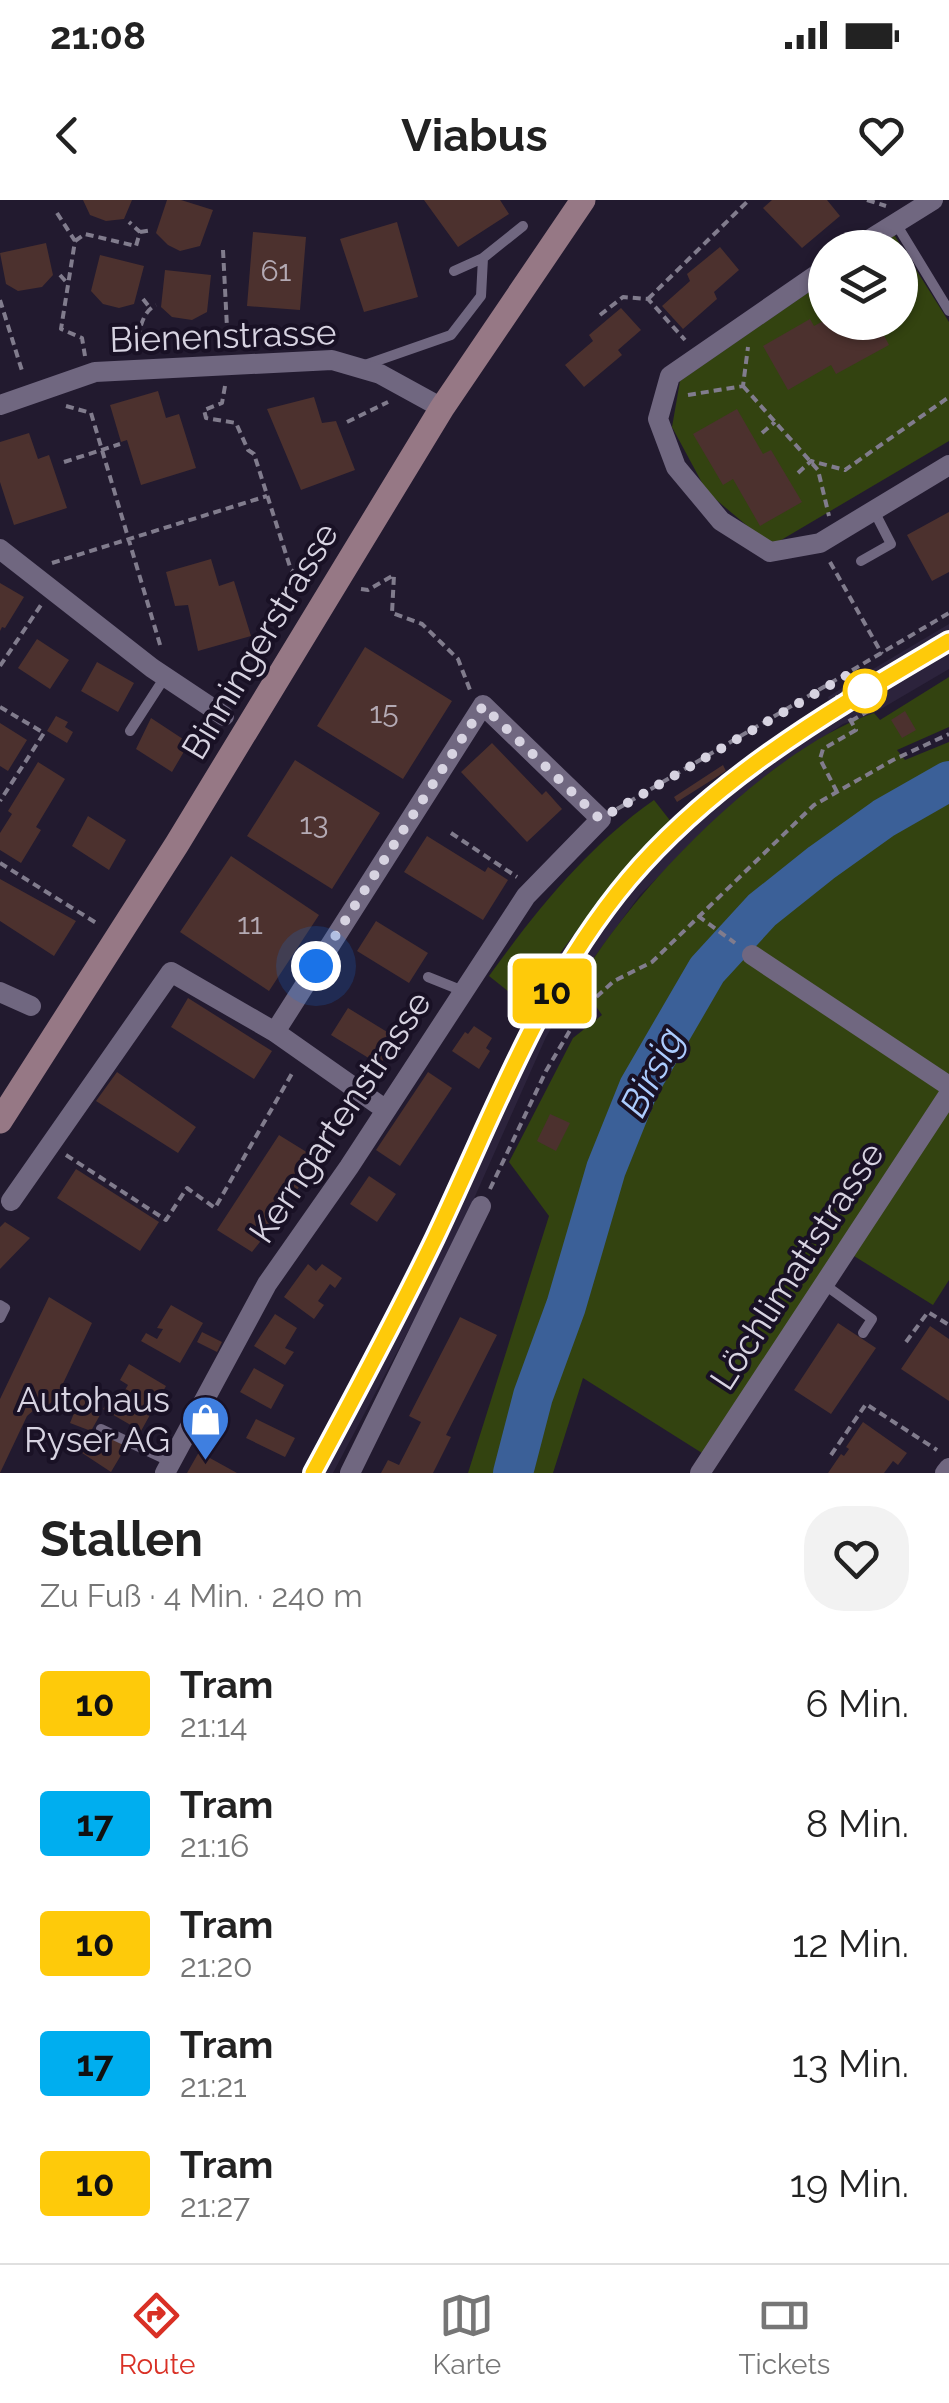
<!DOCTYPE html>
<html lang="de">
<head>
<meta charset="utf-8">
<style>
  :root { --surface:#fff; --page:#f2f2f2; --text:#222; --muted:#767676; --line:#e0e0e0; --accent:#d93025 }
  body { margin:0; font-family:Raleway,sans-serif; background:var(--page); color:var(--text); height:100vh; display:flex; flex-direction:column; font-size:38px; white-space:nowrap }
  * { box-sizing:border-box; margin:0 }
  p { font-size:32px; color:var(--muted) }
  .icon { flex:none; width:55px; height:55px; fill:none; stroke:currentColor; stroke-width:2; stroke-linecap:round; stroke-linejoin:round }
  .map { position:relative; height:1273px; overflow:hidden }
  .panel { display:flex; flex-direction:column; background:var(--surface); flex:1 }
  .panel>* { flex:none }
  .badge { padding:0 20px; border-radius:8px; font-size:35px; line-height:65px }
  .fabs { position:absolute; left:808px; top:30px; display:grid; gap:20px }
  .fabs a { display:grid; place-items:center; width:110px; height:110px; border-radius:50%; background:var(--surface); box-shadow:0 2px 8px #0004; font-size:50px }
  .you { position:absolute; width:50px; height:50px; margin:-25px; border:8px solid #fff; border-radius:50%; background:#1a73e8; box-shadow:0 0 0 15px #1a73e833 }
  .map>.badge { position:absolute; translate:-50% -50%; box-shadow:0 0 0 5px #fff }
  .round { display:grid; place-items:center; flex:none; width:105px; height:105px; border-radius:40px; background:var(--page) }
  .headline { display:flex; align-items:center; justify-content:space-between; height:170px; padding:0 40px }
  h1 { font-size:48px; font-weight:700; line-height:75px }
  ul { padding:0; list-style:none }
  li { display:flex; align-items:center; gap:30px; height:120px; padding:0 40px }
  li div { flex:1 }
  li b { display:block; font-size:38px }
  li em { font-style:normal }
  li .badge { min-width:110px; font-weight:700; text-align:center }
  .status { display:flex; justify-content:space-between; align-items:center; height:70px; padding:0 50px; background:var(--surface); direction:ltr }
  .status svg { height:28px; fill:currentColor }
  header { display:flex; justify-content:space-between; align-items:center; height:130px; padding:0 40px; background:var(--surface); font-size:45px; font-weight:700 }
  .tab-bar { display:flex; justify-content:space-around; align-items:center; height:140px; border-top:2px solid var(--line); background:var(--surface); font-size:28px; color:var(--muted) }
  .tab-bar a { display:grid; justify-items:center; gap:5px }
  .tab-bar .on { color:var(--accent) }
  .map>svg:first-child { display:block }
  .built { fill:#2c233c }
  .green { fill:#334310 }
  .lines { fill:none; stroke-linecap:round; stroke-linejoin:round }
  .river { stroke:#3b6098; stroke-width:40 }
  .building { fill:#4c312e }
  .path { stroke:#817c8d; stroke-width:4; stroke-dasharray:8 5; stroke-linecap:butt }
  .lane { stroke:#706780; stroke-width:10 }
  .street { stroke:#706780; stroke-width:20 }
  .secondary { stroke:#967885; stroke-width:25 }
  .tram { stroke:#9892a3; stroke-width:2.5 }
  .line-casing { stroke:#fff; stroke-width:22 }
  .line { stroke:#feca0a; stroke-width:15 }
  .walk { stroke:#d7d3e1; stroke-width:10; stroke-dasharray:0 18 }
  .stop-dot { fill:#fff; stroke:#feca0a; stroke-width:5 }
  .labels { text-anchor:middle; stroke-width:8; stroke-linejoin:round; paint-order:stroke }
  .number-label { font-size:30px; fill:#b4aab4 }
  .street-label { font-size:35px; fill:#d7d3e1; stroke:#191125 }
  .poi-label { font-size:35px; fill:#d7d3e1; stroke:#191125; text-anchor:end }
  .water-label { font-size:38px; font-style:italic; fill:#acccfe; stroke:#191125 }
</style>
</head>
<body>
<div class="status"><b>21:08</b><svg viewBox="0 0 49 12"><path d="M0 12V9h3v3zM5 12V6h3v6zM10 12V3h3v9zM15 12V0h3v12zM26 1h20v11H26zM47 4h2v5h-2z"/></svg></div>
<header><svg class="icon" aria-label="back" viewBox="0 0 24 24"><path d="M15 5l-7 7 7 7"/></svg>Viabus<svg class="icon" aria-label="heart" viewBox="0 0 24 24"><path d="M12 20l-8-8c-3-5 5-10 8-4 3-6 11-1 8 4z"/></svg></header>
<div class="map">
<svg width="949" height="1273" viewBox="0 0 949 1273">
  <rect width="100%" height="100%" fill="#221a2f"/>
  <!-- built -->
  <path class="built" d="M949 424V469L874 513 843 524 772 571 701 634 640 695 590 763 546 837 452 1048 333 1273H307L426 1038 530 806 569 740 616 678 736 565 831 506 828 497 853 481Z"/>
  <!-- green -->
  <path class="green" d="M893 33 949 122V241L771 346 707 292 672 227 680 181 825 81V122H900V48L873 47Z
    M949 477V527L897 550 905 560 949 542V877L702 1253 583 1178 553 1273H468L549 1016 509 962 573 838 602 815 579 782C634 688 770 548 874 513L880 520Z
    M654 600 672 623 616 678 523 803 489 776C536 711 587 647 654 600Z
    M949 908V1080L933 1105 854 1056Z"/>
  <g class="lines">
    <!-- river -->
    <path class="river" d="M513 1273 533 1196 566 1106 606 969 639 887 707 770 762 710 821 663 884 618 949 581"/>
  </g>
  <!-- building -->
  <path class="building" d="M83 0H132L124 19 106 21 90 15Z
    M167 0H181L213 10 200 46 180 51 168 45 156 33Z
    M424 0H500L509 14 458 47Z
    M772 0H827L840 16 802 48 763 8Z
    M397 22 418 97 364 112 340 39Z
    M253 32 306 37 300 110 247 106Z
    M46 43 53 75 42 87 18 91 6 84 0 53Z
    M720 47 739 70 714 92 717 99 683 129 662 106 690 81 687 74Z
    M100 55 144 66 134 104 119 108 103 104 91 91Z
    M165 70 211 75 207 112 192 120 172 117 161 107Z
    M621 108 641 130 618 150 622 155 584 187 565 165 593 141 589 135Z
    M810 119 814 126 825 120 877 122 889 145 836 174 831 165 788 190 763 146Z
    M158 191 166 218 179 214 196 268 141 285 127 240 121 242 110 205Z
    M314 197 322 223 336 221 355 270 301 290 267 209Z
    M737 209 763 254 771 250 802 302 760 326 733 279 723 285 693 234Z
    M29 233 38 259 49 255 67 308 14 325 0 282V242Z
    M949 312V372L932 381 907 335Z
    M211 359 219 386 234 381 251 436 198 451 188 405 175 406 166 372Z
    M0 383 24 397 5 428 2 427 0 431Z
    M37 439 69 460 50 489 18 468Z
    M365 447 452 501 403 579 317 526Z
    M97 462 134 483 118 512 81 491Z
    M905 511 916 530 902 538 891 520Z
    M56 516 68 522 65 527 73 532 67 543 47 531Z
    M151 518 189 543 172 572 136 549Z
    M0 523 27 540 8 571 0 566Z
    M492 543 542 595 546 591 562 609 527 642 461 572Z
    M295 560 380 613 332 689 247 636Z
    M38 562 65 579 36 627 41 630 21 663 0 650V633L12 614 8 611Z
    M723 565 726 571 677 602 674 597Z
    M88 616 126 640 109 670 72 646Z
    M427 636 485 672 488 667 508 680 483 720 404 672Z
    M231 656 319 715 269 791 180 732Z
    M0 679 76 721 54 756 0 721Z
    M376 721 428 753 409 783 357 751Z
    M188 798 272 851 254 879 171 827Z
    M348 808 397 838 380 865 331 835Z
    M474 826 492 838 486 848 490 851 479 869 452 851 465 832 468 834Z
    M117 872 196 927 178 953 96 901Z
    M428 872 452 888 400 966 376 950Z
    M550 914 570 923 556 951 537 941Z
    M279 935 313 956 302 973 306 976 297 990 292 987 271 1020 275 1023 252 1052 217 1030Z
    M76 969 159 1022 140 1051 57 998Z
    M369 976 396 994 377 1022 350 1004Z
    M5 1022 30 1038 0 1069V1027Z
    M308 1064 316 1071 322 1064 342 1078 335 1088 330 1084 318 1101 324 1105 314 1119 284 1097Z
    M49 1097 92 1123 55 1200 43 1208 40 1205 27 1216 0 1273V1199Z
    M171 1105 203 1123 180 1163 141 1141 146 1133 157 1139 163 1129 157 1128Z
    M275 1114 297 1128 285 1148 294 1152 285 1165 254 1146Z
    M460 1117 497 1135 446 1235 451 1237 433 1273H381L388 1260 399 1265 421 1222 409 1216Z
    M838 1123 876 1148 831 1214 794 1190Z
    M930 1126 949 1139V1201L901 1169Z
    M202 1132 222 1142 217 1152 197 1142Z
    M129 1164 166 1186 141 1231 103 1209 110 1197 118 1202 128 1185 120 1180Z
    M254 1168 284 1185 271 1209 240 1192Z
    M83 1191 100 1200 94 1212 100 1215 91 1231 70 1223Z
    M256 1219 295 1238 285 1257 246 1238Z
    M863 1222 907 1253 898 1265 893 1261 884 1273H828L841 1254 844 1256 849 1249 846 1247Z
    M98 1230 127 1245 111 1272 73 1247 81 1233 92 1240Z
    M199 1252 237 1273H187Z"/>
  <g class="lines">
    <!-- path -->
    <path class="path" d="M867 0 886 6
      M57 13 75 41 61 129 82 138 85 156
      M140 32 152 30
      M75 41 85 34 136 46 140 32 129 22
      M223 50 228 147
      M60 75 68 84
      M143 99 150 108
      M648 99 749 0
      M0 100 23 174
      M600 115 623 97 648 99 685 140
      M136 151C139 135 140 113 156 105
      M225 186 222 203 204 210 206 218 236 223 248 250 254 254 291 370 309 384
      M743 186 818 270 829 316
      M688 195 743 186 748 147
      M66 206 91 213 161 448
      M347 222 388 202
      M762 233 775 222
      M64 262 120 244
      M798 273 811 261 845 270 949 197
      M830 362 882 454
      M52 363 267 296
      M361 389 368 390 394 375 392 413 422 424 458 459 470 490
      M0 466 41 405
      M0 507 44 533 0 601
      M851 521 872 509
      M837 592 820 559 823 549 856 530 837 497 856 485 849 474
      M617 609 949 413
      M451 633 517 677
      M0 663 98 724
      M698 716 735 743
      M66 955 166 1020 187 988 215 1008 294 870
      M490 989 546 871 582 810 614 781 652 762 814 605 893 560 949 534
      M906 1142 928 1112 949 1125
      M831 1255 866 1204 937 1250"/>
    <!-- lane -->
    <path class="lane" d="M895 22 949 111
      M454 71 483 58
      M362 166 451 135 481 96 483 58 523 26
      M861 361 891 344 874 311
      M130 531 165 477
      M428 777 463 791
      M825 1085 872 1119 863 1133
      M0 1105 5 1108 0 1118
      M101 1229 171 1262"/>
    <!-- street -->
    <path class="street" d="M856 48 933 0
      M825 69 670 176 658 219 676 267 721 321 770 352 820 343 949 265
      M0 205 95 172 332 160 380 174 442 208
      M0 349 152 468 224 516
      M752 755 949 886
      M0 792 31 806
      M11 1001 171 772 275 832 386 910
      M165 1273 267 1084 349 967 526 696 601 619 483 505 275 832
      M350 1273 481 1006
      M700 1273 949 894
      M945 1273 949 1268"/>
    <!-- secondary -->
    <path class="secondary" d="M0 921 177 644 442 208 583 0"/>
    <!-- tram -->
    <path class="tram" d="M314 1273C355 1195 398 1117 435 1038 511 879 559 737 692 614 768 543 860 493 949 441"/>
  </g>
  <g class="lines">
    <defs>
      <path id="line" d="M313 1273C355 1195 397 1117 435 1038 494 914 540 785 629 679 717 575 834 509 949 441"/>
    </defs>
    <!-- line casing -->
    <use href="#line" class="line-casing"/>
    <!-- line -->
    <use href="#line" class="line"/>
    <!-- walk -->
    <path class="walk" d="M316 766 483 506 600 619 849 474 856 485 865 491"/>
  </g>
  <!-- icons -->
  <defs>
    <symbol id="shop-pin" viewBox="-11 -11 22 30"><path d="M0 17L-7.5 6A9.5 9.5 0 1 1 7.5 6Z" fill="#3f7fe0" stroke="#191125"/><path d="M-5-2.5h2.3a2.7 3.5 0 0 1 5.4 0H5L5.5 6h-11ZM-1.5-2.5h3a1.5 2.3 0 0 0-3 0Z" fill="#fff"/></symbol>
  </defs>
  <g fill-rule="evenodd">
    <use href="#shop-pin" x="178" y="1192" width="55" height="75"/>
  </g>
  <!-- markers -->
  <circle class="stop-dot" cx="865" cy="491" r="20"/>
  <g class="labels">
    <!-- number labels -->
    <g class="number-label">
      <text x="276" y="81">61</text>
      <text x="384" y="523">15</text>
      <text x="314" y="634">13</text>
      <text x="250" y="734">11</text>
    </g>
    <!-- street labels -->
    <g class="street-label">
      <text transform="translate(223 136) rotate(-2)" y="12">Bienenstrasse</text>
      <text transform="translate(260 441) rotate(-59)" y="12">Binningerstrasse</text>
      <text transform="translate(340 917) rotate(-56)" y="12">Kerngartenstrasse</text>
      <text transform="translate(797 1066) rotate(-57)" y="12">Löchlimattstrasse</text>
    </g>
    <!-- poi labels -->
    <g class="poi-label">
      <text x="170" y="1212">Autohaus<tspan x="170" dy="40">Ryser AG</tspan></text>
    </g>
    <!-- water labels -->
    <g class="water-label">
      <text transform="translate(652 872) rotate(-63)" y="13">Birsig</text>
    </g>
  </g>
</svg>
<div class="fabs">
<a><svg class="icon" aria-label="layers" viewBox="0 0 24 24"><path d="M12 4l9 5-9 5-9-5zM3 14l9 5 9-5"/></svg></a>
</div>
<div class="you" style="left:316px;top:766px"></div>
<b class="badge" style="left:552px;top:791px;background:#feca0a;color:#111">10</b>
</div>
<section class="panel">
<div class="headline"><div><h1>Stallen</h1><p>Zu Fuß · 4 Min. · 240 m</p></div><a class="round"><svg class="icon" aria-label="heart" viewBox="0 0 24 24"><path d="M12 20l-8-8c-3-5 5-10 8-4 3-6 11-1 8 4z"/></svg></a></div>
<ul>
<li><span class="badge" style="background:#feca0a;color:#111">10</span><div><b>Tram</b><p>21:14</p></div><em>6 Min.</em></li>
<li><span class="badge" style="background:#00aeef;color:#111">17</span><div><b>Tram</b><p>21:16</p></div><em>8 Min.</em></li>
<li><span class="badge" style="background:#feca0a;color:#111">10</span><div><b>Tram</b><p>21:20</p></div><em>12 Min.</em></li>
<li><span class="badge" style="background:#00aeef;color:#111">17</span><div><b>Tram</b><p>21:21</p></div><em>13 Min.</em></li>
<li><span class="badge" style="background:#feca0a;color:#111">10</span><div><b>Tram</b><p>21:27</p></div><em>19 Min.</em></li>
</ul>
</section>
<nav class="tab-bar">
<a class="on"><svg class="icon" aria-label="directions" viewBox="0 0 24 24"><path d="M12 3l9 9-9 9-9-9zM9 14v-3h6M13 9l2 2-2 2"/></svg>Route</a>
<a><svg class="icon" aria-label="map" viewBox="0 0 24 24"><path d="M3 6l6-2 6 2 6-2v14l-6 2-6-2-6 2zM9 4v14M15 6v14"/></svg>Karte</a>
<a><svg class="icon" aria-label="tickets" viewBox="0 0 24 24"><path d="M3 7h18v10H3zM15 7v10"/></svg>Tickets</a>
</nav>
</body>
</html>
